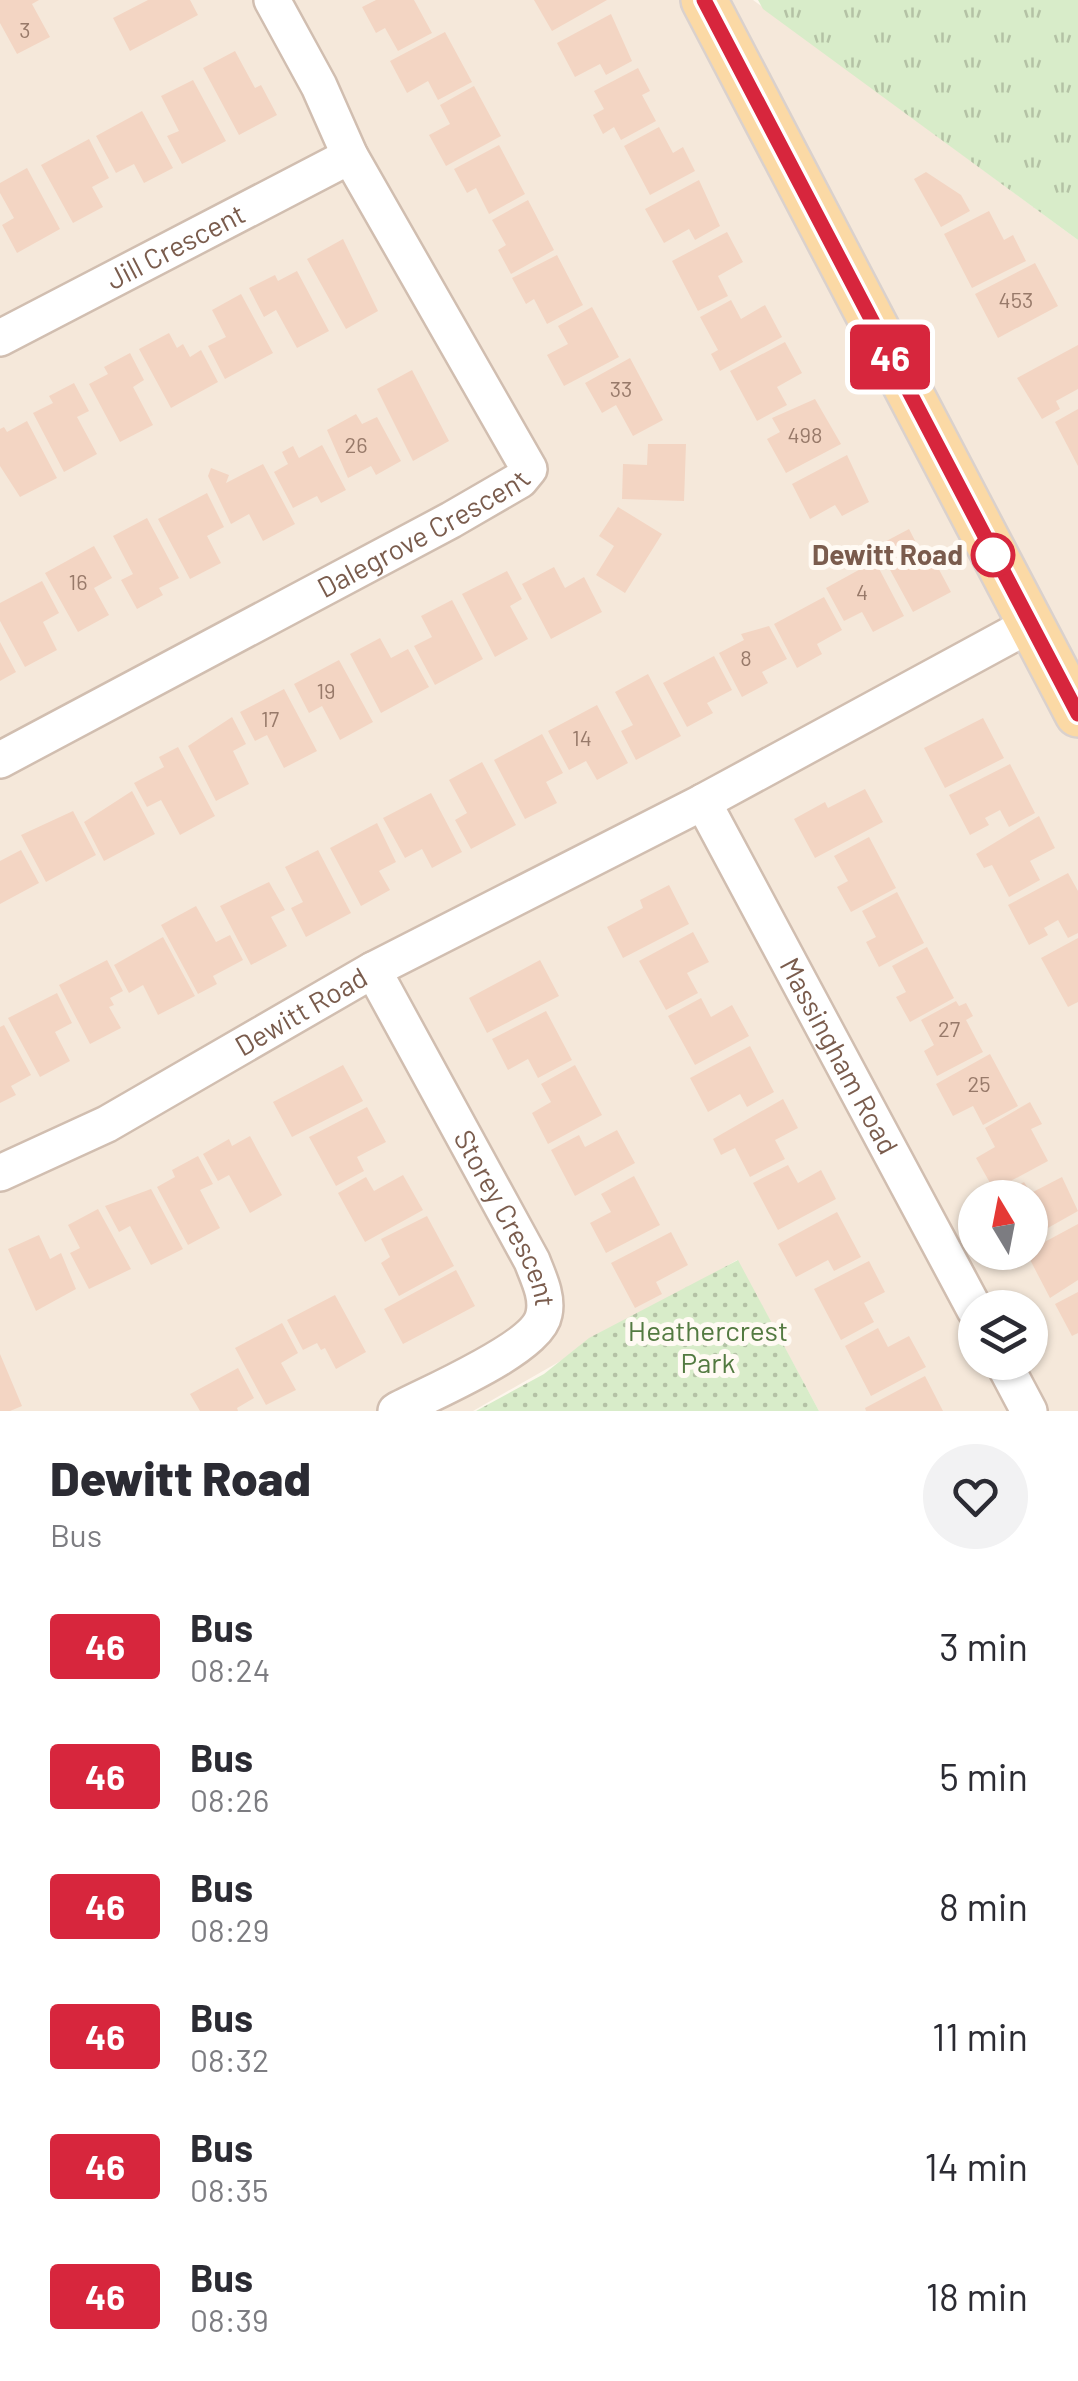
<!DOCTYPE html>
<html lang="en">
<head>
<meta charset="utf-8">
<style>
  :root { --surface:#fff; --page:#f2f2f3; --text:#2b2b33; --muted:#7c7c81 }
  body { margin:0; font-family:Barlow,sans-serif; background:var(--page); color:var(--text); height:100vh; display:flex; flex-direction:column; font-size:38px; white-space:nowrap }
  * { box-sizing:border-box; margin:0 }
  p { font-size:32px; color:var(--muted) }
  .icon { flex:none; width:55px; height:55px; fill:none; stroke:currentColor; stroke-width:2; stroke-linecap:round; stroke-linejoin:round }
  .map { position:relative; height:1411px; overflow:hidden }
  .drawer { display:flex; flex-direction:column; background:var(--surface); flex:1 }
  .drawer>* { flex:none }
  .badge { padding:0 20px; border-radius:8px; font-size:35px; line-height:65px }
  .needle { width:65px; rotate:350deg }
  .controls { position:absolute; left:958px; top:1180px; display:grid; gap:20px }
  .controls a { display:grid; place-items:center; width:90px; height:90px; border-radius:50%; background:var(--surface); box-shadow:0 2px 8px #0004; font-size:50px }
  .map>.badge { position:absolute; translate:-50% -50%; box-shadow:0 0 0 5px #fff }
  .round { display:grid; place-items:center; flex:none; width:105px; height:105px; border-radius:52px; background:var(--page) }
  .summary { display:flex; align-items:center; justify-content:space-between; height:170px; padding:0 50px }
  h1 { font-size:48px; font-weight:800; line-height:75px }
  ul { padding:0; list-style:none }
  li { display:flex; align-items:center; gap:30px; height:130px; padding:0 50px }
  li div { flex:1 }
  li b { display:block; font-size:38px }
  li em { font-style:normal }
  li .badge { min-width:110px; font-weight:700; text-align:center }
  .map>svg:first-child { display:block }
  .residential { fill:#f5e8da; fill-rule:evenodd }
  .grass { fill:url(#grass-tufts) }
  .park { fill:url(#park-dots) }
  .building { fill:#f3d5c3 }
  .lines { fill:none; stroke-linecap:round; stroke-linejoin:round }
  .minor-casing { stroke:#d1beb0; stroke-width:40 }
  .major-casing { stroke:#dad1cd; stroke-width:50 }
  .minor { stroke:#fff; stroke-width:35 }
  .major { stroke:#fbd9a5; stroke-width:45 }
  .line-casing { stroke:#fff; stroke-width:22 }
  .line { stroke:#d7263d; stroke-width:15 }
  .stop-dot { fill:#fff; stroke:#d7263d; stroke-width:5 }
  .labels { text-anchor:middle; stroke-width:10; stroke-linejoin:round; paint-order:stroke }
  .number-label { font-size:22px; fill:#987a6a }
  .street-label { font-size:28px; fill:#7a5c4d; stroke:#fffaf3 }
  .stop-label { font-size:28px; font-weight:bold; fill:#7a5c4d; stroke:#fffaf3; text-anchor:end }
  .park-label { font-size:28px; fill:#537a41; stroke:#fffaf3 }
</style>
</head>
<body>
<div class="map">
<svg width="1078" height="1411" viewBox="0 0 1078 1411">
  <defs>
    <pattern id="grass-tufts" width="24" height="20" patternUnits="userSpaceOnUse" patternTransform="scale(2.5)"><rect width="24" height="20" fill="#d8ecc9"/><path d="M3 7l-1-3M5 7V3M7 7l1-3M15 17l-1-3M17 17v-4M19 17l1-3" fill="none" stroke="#b4c2a5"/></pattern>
    <pattern id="park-dots" width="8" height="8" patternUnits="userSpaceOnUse" patternTransform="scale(2.5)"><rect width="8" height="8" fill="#d8ecc9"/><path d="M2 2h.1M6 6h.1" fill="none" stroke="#b4c2a5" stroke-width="1.8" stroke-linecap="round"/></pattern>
  </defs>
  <rect width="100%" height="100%" fill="#fdf6ec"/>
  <!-- residential -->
  <path class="residential" d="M0 0H753L1078 240V1411H819L737 1260 473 1411H0ZM975 1198H1030V1252H975ZM975 1308H1030V1362H975Z"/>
  <!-- grass -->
  <path class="grass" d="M758 0H1078V240L763 9Z"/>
  <!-- park -->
  <path class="park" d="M738 1260 819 1411H476L544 1374 589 1338Z"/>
  <!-- building -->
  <path class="building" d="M0 0H39L32 4 50 37 17 54 0 23Z
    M148 0H190L198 15 130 51 113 18Z
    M376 0H414L432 33 398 51 385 28 376 33 362 7Z
    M534 0H607L552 31Z
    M611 14 632 61 606 75 600 64 575 77 557 43Z
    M445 32 472 82 438 100 428 81 407 93 390 61Z
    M235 51 255 88 261 85 277 115 239 135 203 68Z
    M638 68 650 91 642 95 656 121 621 140 614 127 603 134 593 115 604 109 594 91Z
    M193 80 226 141 182 164 167 136 179 131 161 96Z
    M474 86 501 136 446 166 429 135 450 124 440 105Z
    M142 111 173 168 144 183 134 164 116 173 96 136Z
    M659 127 673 153 683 147 695 171 650 195 624 146Z
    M89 139 109 178 92 187 103 207 73 223 41 165Z
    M499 145 525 194 489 214 476 188 467 193 454 169Z
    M27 168 60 229 17 253 2 225 14 218 0 193V183Z
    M926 172 961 195 970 211 941 227 914 179Z
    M699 180 720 226 695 240 689 229 664 243 645 209Z
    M528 200 554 250 511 274 498 250 506 245 492 220Z
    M989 211 1004 240 1013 235 1026 261 972 288 944 234Z
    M727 232 743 262 718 276 728 296 698 311 672 261Z
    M343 239 378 311 346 329 307 259Z
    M557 255 583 305 547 324 534 299 526 304 512 278Z
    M1035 263 1058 306 998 338 975 294Z
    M297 271 329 331 297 348 276 310 264 317 249 288 275 275 278 281Z
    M241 294 273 353 225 379 208 346 226 337 212 310Z
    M731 300 741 319 765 305 782 337 720 371 711 354 718 350 700 317Z
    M592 307 619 357 564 386 547 355 568 344 558 326Z
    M169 333 177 348 183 344 190 357 201 350 218 382 171 408 139 349Z
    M785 342 802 373 777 387 787 405 757 421 730 371Z
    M1078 345V389L1056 401 1060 409 1042 419 1017 378Z
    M130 353 144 380 133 387 153 425 120 442 89 384 108 374 104 367Z
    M630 358 663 420 633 436 616 405 602 413 585 383Z
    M412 370 449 441 413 461 377 389Z
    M74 383 89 411 77 417 97 454 64 472 33 413 53 403 49 396Z
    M815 399 841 444 786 473 767 439 780 432 772 418Z
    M1078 409V466L1055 422Z
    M356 414 362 424 377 417 401 461 376 475 371 466 348 478 327 430Z
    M27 421 57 478 20 497 0 466V429L4 427 7 432Z
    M648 444H686L684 501 622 499 623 464 647 465Z
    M322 445 346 490 321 503 317 496 293 508 274 472 288 464 282 452 293 446 299 458Z
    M847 455 869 502 842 516 835 505 810 519 792 484Z
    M263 464 295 524 263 541 249 514 231 524 208 476 211 468 229 475 226 483Z
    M207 493 224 527 207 536 221 563 190 579 158 519Z
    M618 507 662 534 625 593 596 575 614 546 599 536Z
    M147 518 179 578 159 588 163 595 137 609 121 580 133 574 113 536Z
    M909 529 928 566 935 562 951 592 913 612 877 546Z
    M94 546 112 578 94 588 109 615 78 632 45 573Z
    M875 561 904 616 873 632 862 612 844 621 826 588Z
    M554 567 565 588 584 577 602 612 551 639 522 584Z
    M507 571 522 599 510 606 528 639 495 657 462 594Z
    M42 581 59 613 43 622 57 650 25 667 0 621V603Z
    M824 597 842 630 817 644 822 654 797 668 774 624Z
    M452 600 483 659 435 685 414 646 432 637 421 616Z
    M769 626 787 659 762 672 768 683 742 697 719 653 744 640 741 634Z
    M380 638 391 658 408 649 429 687 381 713 350 654Z
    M0 642 16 672 0 681Z
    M714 656 732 690 707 703 713 713 687 727 663 683Z
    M339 660 373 722 340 740 322 706 309 713 294 684Z
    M648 674 681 736 636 760 621 731 633 725 615 692Z
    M284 689 317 751 284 768 267 735 255 741 240 712Z
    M597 705 628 763 597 780 586 761 569 770 548 731Z
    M232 717 246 744 233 751 249 784 216 801 188 746Z
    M983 718 1004 758 945 788 924 748Z
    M542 734 563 773 546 782 557 803 525 819 494 760Z
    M178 747 215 816 180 835 161 800 147 807 134 783 164 767 159 757Z
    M482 762 516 825 471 849 455 820 467 813 449 780Z
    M1010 764 1035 813 1009 827 1000 810 985 818 989 825 970 835 949 795Z
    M865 789 883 822 815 858 794 819 825 802 828 808Z
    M132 791 155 834 104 861 84 822Z
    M431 793 462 852 432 868 422 849 405 858 383 818Z
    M73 811 96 855 46 882 21 835Z
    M1039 816 1055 848 1030 861 1040 880 1009 897 992 865 984 868 976 854Z
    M377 823 396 862 379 871 390 890 361 906 330 848Z
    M869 837 896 888 851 912 837 887 848 881 834 856Z
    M21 850 39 883 0 904V861Z
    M318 850 351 913 306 937 291 908 303 902 285 867Z
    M1068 873 1078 891V933L1068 938 1058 920 1044 928 1048 935 1029 945 1008 905Z
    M269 882 285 910 271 917 287 946 251 965 220 906Z
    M669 885 689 924 623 958 607 927 643 908 640 900Z
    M897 892 924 943 879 967 866 942 876 937 862 911Z
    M196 906 216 942 230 935 243 960 213 976 217 984 198 994 161 925Z
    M693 932 709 962 687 973 698 993 666 1010 639 961Z
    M163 937 195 996 158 1015 143 985 129 993 114 965Z
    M1078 938V1002L1068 1007 1041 958Z
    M927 947 954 998 910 1022 896 997 906 992 892 966Z
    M107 960 123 991 110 998 114 1005 109 1007 121 1028 90 1044 59 985Z
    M540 960 559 996 487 1033 469 998Z
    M57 993 72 1023 55 1032 70 1061 40 1077 8 1018Z
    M701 998 711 1017 732 1005 749 1036 695 1065 668 1016Z
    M956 1001 959 1006 966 1003 973 1016 966 1020 983 1052 937 1076 924 1051 934 1045 921 1020Z
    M546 1011 572 1060 538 1078 528 1059 508 1070 492 1039Z
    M4 1025 31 1075 11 1086 16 1095 0 1103V1027Z
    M750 1046 774 1092 747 1107 740 1094 708 1112 690 1078Z
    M990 1054 1018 1106 983 1125 973 1106 953 1116 936 1084Z
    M343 1065 363 1101 292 1137 273 1102Z
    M575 1065 602 1115 548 1144 532 1113 551 1102 541 1084Z
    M783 1099 798 1128 775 1140 785 1159 750 1177 735 1148 721 1155 713 1139Z
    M1030 1102 1042 1124 1031 1129 1048 1161 994 1190 976 1158 995 1147 985 1128Z
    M367 1107 386 1142 357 1157 364 1171 336 1186 309 1137Z
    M617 1130 635 1163 575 1196 551 1150 579 1135 585 1147Z
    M250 1136 282 1195 250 1213 229 1175 218 1181 203 1154 229 1139 232 1146Z
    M198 1156 213 1184 200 1190 220 1228 188 1245 157 1187 175 1177 172 1170Z
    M788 1165 798 1183 821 1170 836 1199 778 1230 753 1183Z
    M403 1175 423 1210 365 1242 338 1193 366 1177 374 1191Z
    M634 1176 660 1225 606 1253 590 1223 611 1212 601 1194Z
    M1062 1177 1078 1211 1030 1238V1198H995L1024 1182 1031 1193Z
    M151 1189 183 1249 151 1265 130 1226 119 1232 105 1206Z
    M98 1209 131 1269 89 1289 70 1253 80 1248 68 1225Z
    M837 1212 861 1257 834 1271 828 1260 796 1277 778 1244Z
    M427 1216 454 1266 399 1296 381 1263 390 1257 381 1239Z
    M1078 1224V1280L1050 1298 1026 1252Z
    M671 1232 688 1265 656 1282 662 1294 635 1308 611 1263Z
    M39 1235 50 1259 61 1253 76 1289 36 1311 8 1249Z
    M869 1261 885 1292 864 1303 874 1322 841 1340 814 1289Z
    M456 1270 475 1306 403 1344 384 1309Z
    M1078 1292V1333L1072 1336 1055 1304Z
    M335 1295 366 1352 336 1369 325 1348 321 1350 317 1343 303 1350 287 1320Z
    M282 1323 298 1353 281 1363 296 1390 266 1405 235 1348Z
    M878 1328 888 1347 909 1336 926 1367 871 1396 845 1346Z
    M0 1354 22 1406 10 1411H0Z
    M238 1368 254 1398 237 1408 238 1411H200L190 1394Z
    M925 1376 943 1411H866L865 1408Z"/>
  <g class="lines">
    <defs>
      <g id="minor">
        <path id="s1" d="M0 338 350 156"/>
        <path id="s2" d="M0 760 451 520 520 480 529 469 350 156 319 86 272 0"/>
        <path id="s3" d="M703 802 975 1310"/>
        <path id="s4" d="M373 970 532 1261C538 1277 548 1296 544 1314 538 1349 427 1394 396 1411"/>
        <path id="s5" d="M0 1173 107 1124 373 970 703 802 1029 625"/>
        <path d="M1003 1362 1029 1411"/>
      </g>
      <path id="major" d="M704 0 1078 714"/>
    </defs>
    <!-- minor casing -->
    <use href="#minor" class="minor-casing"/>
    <!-- major casing -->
    <use href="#major" class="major-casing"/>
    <!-- minor -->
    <use href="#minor" class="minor"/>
    <!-- major -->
    <use href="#major" class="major"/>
  </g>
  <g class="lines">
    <defs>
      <path id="line" d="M704 0 1078 714"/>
    </defs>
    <!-- line casing -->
    <use href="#line" class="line-casing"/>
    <!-- line -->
    <use href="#line" class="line"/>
  </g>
  <!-- markers -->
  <circle class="stop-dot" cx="993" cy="555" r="20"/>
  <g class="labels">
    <!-- number labels -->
    <g class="number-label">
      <text x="25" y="38">3</text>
      <text x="1016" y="308">453</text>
      <text x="621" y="397">33</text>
      <text x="805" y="443">498</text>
      <text x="356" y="453">26</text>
      <text x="78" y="590">16</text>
      <text x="862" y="600">4</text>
      <text x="746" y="666">8</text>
      <text x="326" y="699">19</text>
      <text x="270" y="727">17</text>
      <text x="582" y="746">14</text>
      <text x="949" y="1037">27</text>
      <text x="979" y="1092">25</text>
    </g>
    <!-- street labels -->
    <g class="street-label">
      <text dy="10" stroke="none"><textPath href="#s1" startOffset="198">Jill Crescent</textPath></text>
      <text dy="10" stroke="none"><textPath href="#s2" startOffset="480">Dalegrove Crescent</textPath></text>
      <text dy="10" stroke="none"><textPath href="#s5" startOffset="342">Dewitt Road</textPath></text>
      <text dy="10" stroke="none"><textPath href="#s3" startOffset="288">Massingham Road</textPath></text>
      <text dy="10" stroke="none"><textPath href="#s4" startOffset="282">Storey Crescent</textPath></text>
    </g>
    <!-- stop labels -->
    <g class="stop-label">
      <text x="963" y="565">Dewitt Road</text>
    </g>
    <!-- park labels -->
    <g class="park-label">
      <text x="708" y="1341">Heathercrest<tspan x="708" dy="32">Park</tspan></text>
    </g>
  </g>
</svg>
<div class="controls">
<a><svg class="needle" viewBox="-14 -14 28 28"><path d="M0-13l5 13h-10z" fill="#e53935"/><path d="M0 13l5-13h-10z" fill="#7c7c81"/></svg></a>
<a><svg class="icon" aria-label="layers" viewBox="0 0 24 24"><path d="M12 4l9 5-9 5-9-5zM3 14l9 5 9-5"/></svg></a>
</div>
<b class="badge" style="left:890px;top:357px;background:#d7263d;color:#fff">46</b>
</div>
<section class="drawer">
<div class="summary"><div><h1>Dewitt Road</h1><p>Bus</p></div><a class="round"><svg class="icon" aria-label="heart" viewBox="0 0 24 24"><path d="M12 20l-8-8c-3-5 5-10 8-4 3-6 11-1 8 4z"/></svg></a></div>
<ul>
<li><span class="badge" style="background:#d7263d;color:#fff">46</span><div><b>Bus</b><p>08:24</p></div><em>3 min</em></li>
<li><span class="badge" style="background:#d7263d;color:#fff">46</span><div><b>Bus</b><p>08:26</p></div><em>5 min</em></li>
<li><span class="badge" style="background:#d7263d;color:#fff">46</span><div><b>Bus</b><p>08:29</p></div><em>8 min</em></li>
<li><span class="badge" style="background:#d7263d;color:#fff">46</span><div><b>Bus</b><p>08:32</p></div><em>11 min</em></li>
<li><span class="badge" style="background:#d7263d;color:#fff">46</span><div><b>Bus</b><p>08:35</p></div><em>14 min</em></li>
<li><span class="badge" style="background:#d7263d;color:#fff">46</span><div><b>Bus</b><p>08:39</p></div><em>18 min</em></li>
</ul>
</section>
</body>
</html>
